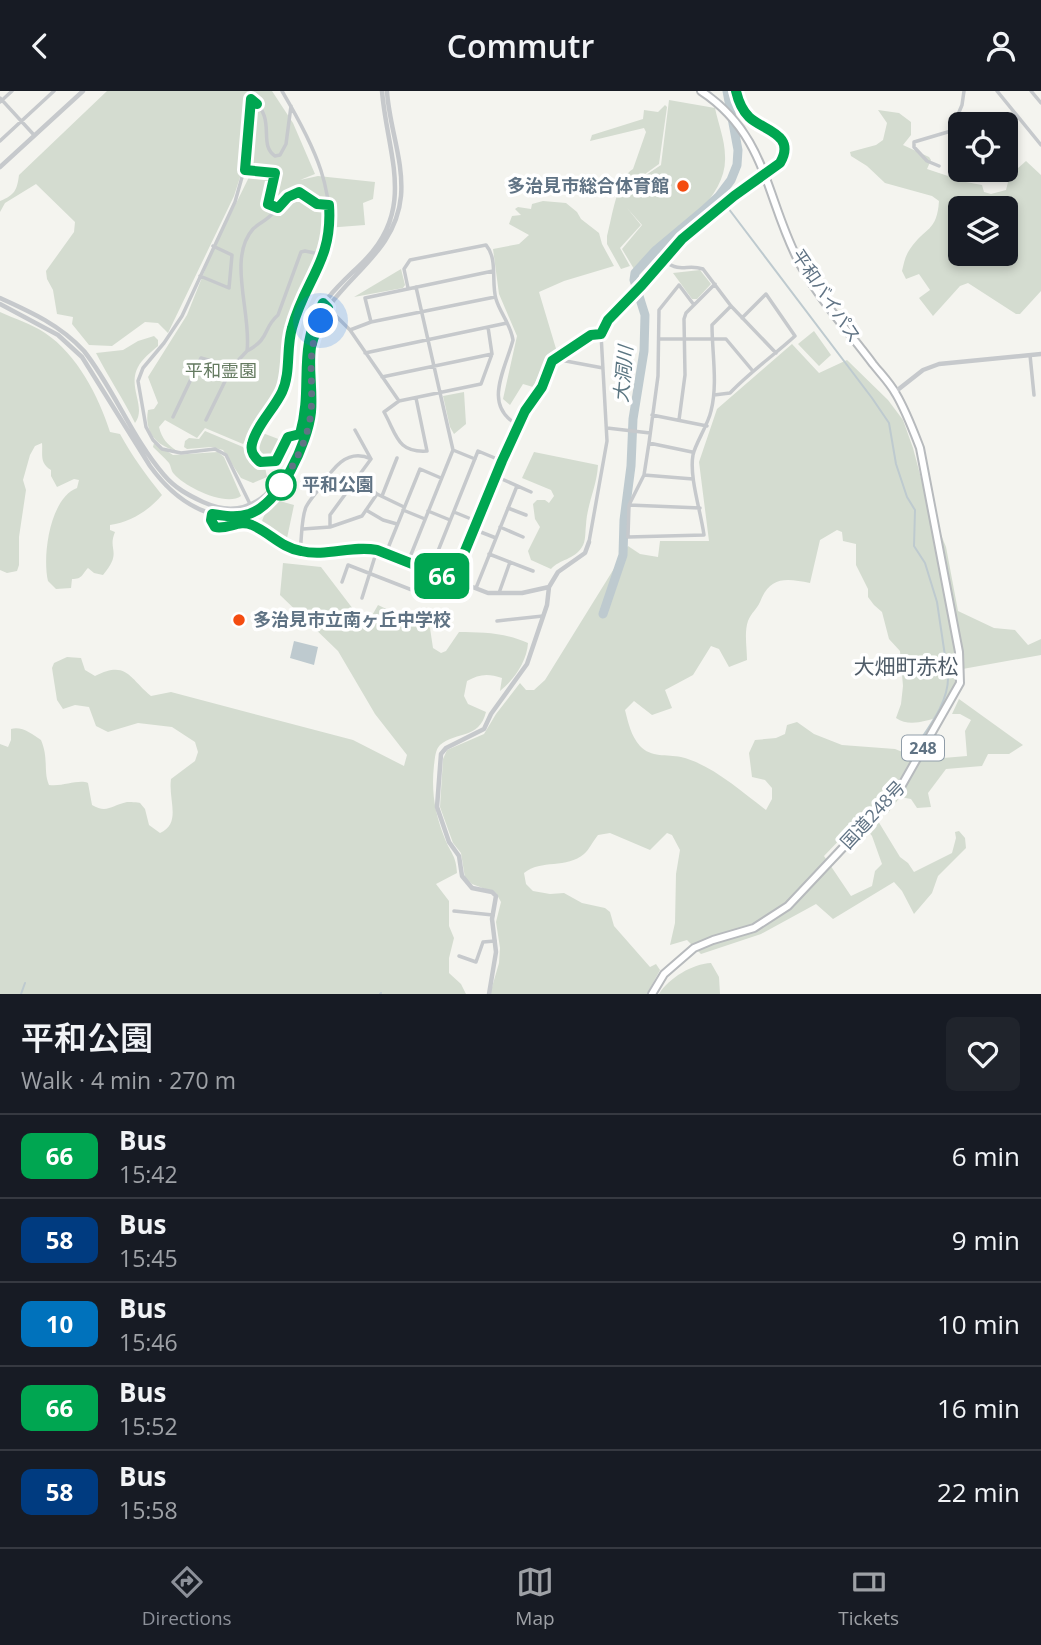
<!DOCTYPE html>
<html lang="en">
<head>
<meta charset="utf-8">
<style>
  :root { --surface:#171b24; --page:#20242c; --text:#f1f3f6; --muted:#9ea1a6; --line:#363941; --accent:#8c9099 }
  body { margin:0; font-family:"Open Sans","Noto Sans JP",sans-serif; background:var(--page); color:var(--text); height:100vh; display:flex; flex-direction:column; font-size:26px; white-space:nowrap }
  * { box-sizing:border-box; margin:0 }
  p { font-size:23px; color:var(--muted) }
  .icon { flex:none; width:38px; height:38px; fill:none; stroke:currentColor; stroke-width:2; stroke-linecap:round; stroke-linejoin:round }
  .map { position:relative; height:903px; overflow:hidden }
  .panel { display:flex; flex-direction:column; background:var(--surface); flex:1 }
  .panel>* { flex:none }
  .badge { padding:0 14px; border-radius:10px; font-size:24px; line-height:46px }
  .fabs { position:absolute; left:948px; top:21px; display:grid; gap:14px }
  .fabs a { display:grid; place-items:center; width:70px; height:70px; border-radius:10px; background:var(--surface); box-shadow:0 4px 10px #0003; font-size:35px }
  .you { position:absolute; width:35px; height:35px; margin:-18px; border:5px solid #fff; border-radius:50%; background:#1a73e8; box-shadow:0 0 0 10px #1a73e833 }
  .map>.badge { position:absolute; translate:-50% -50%; box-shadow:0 0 0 4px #fff }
  .round { display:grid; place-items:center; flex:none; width:74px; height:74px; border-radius:10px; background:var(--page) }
  .headline { display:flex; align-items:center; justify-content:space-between; height:119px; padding:0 21px }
  h1 { font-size:33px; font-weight:600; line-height:52px }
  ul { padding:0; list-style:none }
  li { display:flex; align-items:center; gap:21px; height:84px; padding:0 21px; border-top:2px solid var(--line) }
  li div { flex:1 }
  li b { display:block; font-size:26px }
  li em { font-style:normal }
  li .badge { min-width:77px; font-weight:700; text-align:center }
  header { display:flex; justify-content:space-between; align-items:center; height:91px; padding:0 21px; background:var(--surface); font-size:32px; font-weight:600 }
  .tab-bar { display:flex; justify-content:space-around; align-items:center; height:98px; border-top:2px solid var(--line); background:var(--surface); font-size:19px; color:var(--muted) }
  .tab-bar a { display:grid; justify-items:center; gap:4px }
  .tab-bar .on { color:var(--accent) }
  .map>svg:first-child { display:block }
  .green { fill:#d4dcd0; fill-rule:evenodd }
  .water { fill:#becacf }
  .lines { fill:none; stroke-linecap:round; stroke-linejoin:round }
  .stream { stroke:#becacf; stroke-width:2 }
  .river { stroke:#becacf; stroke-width:9 }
  .trunk-casing { stroke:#b7babd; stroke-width:10 }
  .minor { stroke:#c6c9cc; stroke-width:3.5 }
  .tertiary { stroke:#c6c9cc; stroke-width:4.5 }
  .trunk { stroke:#fff; stroke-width:6 }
  .line-casing { stroke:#fff; stroke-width:16 }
  .line { stroke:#00a651; stroke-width:10 }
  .walk { stroke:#607384; stroke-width:7; stroke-dasharray:0 12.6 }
  .poi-dot { fill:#f44c10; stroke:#fff; stroke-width:2.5 }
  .stop-dot { fill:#fff; stroke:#00a651; stroke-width:3.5 }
  .labels { text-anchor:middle; stroke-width:7; stroke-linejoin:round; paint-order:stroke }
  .shield { fill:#fff; stroke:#909da9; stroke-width:2 }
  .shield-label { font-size:16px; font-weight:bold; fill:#607384 }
  .poi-label { font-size:18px; font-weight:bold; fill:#607384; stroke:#fff; text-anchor:end }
  .street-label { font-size:18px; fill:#607384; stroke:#fff }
  .park-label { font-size:18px; fill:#647a60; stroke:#fff }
  .stop-label { font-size:18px; font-weight:bold; fill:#607384; stroke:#fff; text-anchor:start }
  .water-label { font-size:19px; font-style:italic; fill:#5b7682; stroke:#fff }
  .quarter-label { font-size:21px; fill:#4f5c68; stroke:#fff }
</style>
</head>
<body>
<header><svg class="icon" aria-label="back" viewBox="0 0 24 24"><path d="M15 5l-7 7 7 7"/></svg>Commutr<svg class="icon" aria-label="person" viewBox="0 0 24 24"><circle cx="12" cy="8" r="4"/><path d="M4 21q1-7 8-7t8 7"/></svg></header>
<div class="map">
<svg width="1041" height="903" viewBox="0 0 1041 903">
  <rect width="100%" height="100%" fill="#f4f4ef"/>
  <!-- green -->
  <path class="green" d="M107 0H272L293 32 315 83 300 89 318 85 375 91 373 108 363 112 365 134 326 137 319 168 288 240 282 296 243 353 205 337 197 347 165 329 159 336C162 348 167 353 177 360 156 355 144 341 148 319L154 318 158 312 148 286 187 224 213 159 254 76 277 79 244 74 234 105 168 242 158 232 145 231 112 255 89 254 72 233 73 226 57 223 53 199 47 188 46 180 74 141 75 131 36 93 5 112 0 121V110C15 104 17 99 19 84Z
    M669 9 715 17C718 32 725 49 725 65 728 111 664 149 634 178L622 158 642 134 627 117 641 134 620 157 630 175 621 178 607 153V145C612 127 617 87 633 78L646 41 644 37 590 50 592 44 643 28 644 19 658 21 665 14 667 16 659 73 641 86 650 102 643 86 661 74Z
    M878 19 899 22 911 31V44L903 54 929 66 931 69 927 78 966 91 982 94 984 101 991 103 1006 99 1009 87 1016 85 1017 78 1026 70 1041 84V200L1020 223H1016L968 192 960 195 933 225 919 207 930 199 919 183 906 188 902 180C904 172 905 165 910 158 925 136 937 141 939 110L932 105 885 92 867 75 851 65 850 61 876 54 883 49 887 32ZM961 117H1006V163H961Z
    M543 110 566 112 577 121 581 128 599 142 602 153 614 175 564 190 539 201 557 261 545 271 533 296 523 293 510 314 503 308 517 245 499 203 493 158 519 153 529 144 509 133 512 125 521 124 515 118 518 116 531 118 532 113Z
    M401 178 405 194 403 197 354 206Z
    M700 179 711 193 697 208H692L673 182Z
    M0 221C15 228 32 233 45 242 77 263 99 306 110 341L120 343C132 365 146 384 162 404 148 420 131 431 110 434V439L115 441C107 460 123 460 103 484L94 482 88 477C82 483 83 488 72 488L71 497 56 498 48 490C42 465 50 407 77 397L79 389 74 388 57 396 51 385V379C39 372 43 363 42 352L35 355 30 364 23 389 26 399 19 446V474L17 480 7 482 0 479Z
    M814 240 831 264 819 275 798 253Z
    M154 245 158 249V255C151 261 142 268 138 276 127 296 147 316 135 332 123 307 108 286 96 262L123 259 138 250Z
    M792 253 819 282 847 269 888 309 903 329 913 357 926 406 946 456 958 520 994 537 1015 539 1028 554 1041 548V564L957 579 956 593 939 626C925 630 909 636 896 627L901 613 903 595 900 560 889 548 882 521 874 514 868 506V498L856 474V453L843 450 842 441 837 439 820 449 810 492C786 487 770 485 760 511 757 518 751 522 748 530 744 541 747 557 747 569L729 576 719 558 711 555 693 584 665 599 672 617 652 624 634 610 625 619C628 631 631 645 640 655 651 667 667 663 681 666 711 673 742 701 766 719L772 708V697L765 689 752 686 749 662 755 649 776 647 785 643 787 634 797 631 814 643 842 654 895 658 905 662 933 663 943 667 967 665 965 640 971 629 960 623H952L959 608 1023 654 1009 663H988L982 675 946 678 928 702 931 716 917 717 911 708 900 706 888 722 877 710 824 765 851 805 872 795 875 780 882 773 872 745 868 740 878 730 900 766 908 772 914 781 952 762 956 747 955 741 959 740 965 747 966 757 938 785 932 802 914 823 902 800 894 791 833 828 816 813 761 843 701 863 687 849 670 854 675 832 676 783 680 759 672 744 667 742 650 759 610 742 598 744C593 750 589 759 584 763 567 778 541 768 524 782L526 793 533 800 550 803 564 802 582 812 605 817 610 821 614 835 650 876 656 873 660 879 647 903H490L499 872 500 857 496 831 501 811 496 802 472 793 465 787 461 762 453 752 440 716 443 668 447 659 484 643 496 623 520 592 526 599H534L545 589 628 455 640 463 658 466 660 450H709L699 371 717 318Z
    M464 301 466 333 454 343 450 336 443 305Z
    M205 340 243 356 256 373 265 376 267 386 253 392 241 387 223 359 211 356 187 358 184 356 185 350 189 347 199 348Z
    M260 341 281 349 276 362 271 368C253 367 249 355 260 341Z
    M154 352 173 364 218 361 224 366 241 405C226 416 185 396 174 383 171 380 171 375 169 372 164 366 158 361 153 356Z
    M534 361 598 374C597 395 587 413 586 434 585 442 586 450 582 456 574 469 560 468 551 478L531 469 528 460 540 436 535 428 533 413 537 409H545L549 412 554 405 551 399 522 387Z
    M276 409 294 414 286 452C259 432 254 436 276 409Z
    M283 472 321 476 366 535 378 514 405 527 419 525 430 537 433 557 441 562 446 560 459 541C482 541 507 542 528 552 527 570 514 589 500 600L502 587C488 582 479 583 467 590L464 605 468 613 486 621C479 649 456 640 440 654 435 659 435 668 434 674 431 701 435 723 445 748 451 763 456 764 457 782L436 793 449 810V835L454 847 449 867V882L461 893 466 903H0V653L8 656 11 649V638C22 635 32 643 41 649 49 668 43 680 49 694 63 696 78 688 88 692L92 714C107 723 112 714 127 711 128 711 139 711 140 712L145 718 149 734 160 742C182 732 168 709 171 688L195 670 198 661 195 651 172 636 138 632 108 641 96 635 89 616 75 614 63 618 57 609 52 577 54 572 67 566 81 567 85 579 95 585C127 569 129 587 151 605L171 601 353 649 404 675 407 664 375 623 338 560 280 504Z
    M711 872 719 886 720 903H659C669 887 692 873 711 872Z"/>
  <!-- water -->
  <path class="water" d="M294 550 318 556 314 574 290 567Z"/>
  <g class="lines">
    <!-- stream -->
    <path class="stream" d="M719 105 872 307 889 332 896 373 907 406 915 419 914 455 925 472 937 511 948 585C949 607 934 629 921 648
      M21 903 25 892
      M380 903 381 902"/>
    <!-- river -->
    <path class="river" d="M603 523 623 464 624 429 631 375 633 328 644 260 645 224 634 189 635 182 655 160 704 119 719 105 731 89 737 74 738 59 727 0"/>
    <defs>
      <path id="trunk" d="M652 903 664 883 694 857 713 849 754 837 788 815 902 694 960 592 959 561 920 357C913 339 906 320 896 303 890 292 881 283 873 273 849 241 820 209 800 173 766 110 768 44 701 0"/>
    </defs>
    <!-- trunk casing -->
    <use href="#trunk" class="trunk-casing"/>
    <!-- minor -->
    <path class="minor" d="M282 0C311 49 343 107 323 166 315 191 297 213 291 239 287 257 290 275 286 293 279 318 236 351 260 371L276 370 288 346 300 343
      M997 0 1041 54
      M1031 0 1041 12
      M0 7 34 44
      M0 11 12 0
      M0 50 54 0
      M939 75 927 70 914 56V51L951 40 962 14 964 0
      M245 79 275 82 268 113 278 117
      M664 170C683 183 686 172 703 178L731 215 776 262
      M200 185 229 197 232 164 213 155
      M408 197 404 178 410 169 486 154C498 168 491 191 496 208 500 222 511 234 513 249 505 279 482 315 518 334
      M694 214 679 194 659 219 658 285 649 352 644 384 629 414 628 446 704 444C701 421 689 386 693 364 695 353 708 334 711 320 718 293 712 262 712 234L731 215
      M328 217 350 239 399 310
      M371 231 365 207 493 180
      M350 239 371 231 495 206
      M659 248H726L752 279
      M247 260C271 247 262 238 278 224L301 161 305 160 324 164
      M365 262 507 232
      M1030 264 1034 304
      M555 268 603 277
      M382 286 492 263
      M714 304 730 302C750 281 773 265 795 245L766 203 742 227
      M416 307 427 360C397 362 397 344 384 321L399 310 481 293 492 263 488 236
      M652 324 707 335
      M173 326 201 267 232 276
      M206 329 232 276 247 260C252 224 227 167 253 138 258 133 265 130 270 125 280 116 286 108 299 101L318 113 329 114
      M679 329 685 284 684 228 686 222 715 193
      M607 337 650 342
      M649 352 692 361
      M453 359 475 368
      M644 384 693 388
      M495 385 531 401
      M359 388 377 403 404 416
      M382 405 397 367
      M629 414 700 417
      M251 415 226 364 215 358 181 362 162 358 153 349 146 336 138 290 143 277 164 252 182 225 235 111 246 72 251 8C278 27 257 53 275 65L280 64 286 53 291 15
      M508 417 526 424
      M366 419 383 429 397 433
      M403 419 425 428
      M428 420 450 429
      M454 421 476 430
      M330 436V424L371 368 355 339
      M500 436 523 446
      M303 438 330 436 362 425 377 403
      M473 438 496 447
      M300 460C302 447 301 428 306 416 309 410 315 403 319 398 331 380 346 356 371 368
      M386 462 420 378 441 387
      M489 463 533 480
      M408 471 453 359 416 196
      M430 480 478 360 502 370
      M453 489 502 370 525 320 542 297 552 270 591 245 601 243 607 350 589 451
      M342 491 348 474 435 508 444 486
      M476 497 517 395
      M499 502 510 471
      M362 507 377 459
      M497 530 543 525
      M454 820 493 824
      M459 865 476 871 483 851 495 850"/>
    <!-- tertiary -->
    <path class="tertiary" d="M0 76 83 0
      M0 207C31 221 60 234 84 260 114 298 132 347 164 384 175 397 188 404 203 411 255 435 285 390 300 345 311 310 299 274 310 240 320 209 342 192 364 170 417 117 387 63 382 0
      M0 213 58 244 82 266 150 375C168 400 191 420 222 425 231 426 240 426 249 423 280 413 307 353 311 322 314 298 306 272 313 248 329 190 395 170 401 105 404 70 389 35 387 0
      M601 243 608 229 642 194 682 148 734 105 775 77 784 66V55L778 45 746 23 736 0
      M895 301 923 279 939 273 1041 263
      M212 422 211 429 215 436C226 439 236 429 247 432 267 437 280 456 300 460 326 466 352 455 377 459L488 502H522L549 496
      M489 903 496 861 492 828 496 805 492 801 472 797 462 785 459 765 449 751 437 716 441 663 446 657 484 638 491 623 527 573 547 514 549 496 558 481 585 462 589 451"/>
    <!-- trunk -->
    <use href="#trunk" class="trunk"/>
  </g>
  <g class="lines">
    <defs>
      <path id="line" d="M257 13 251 8 245 79 275 82 268 113 278 117 288 106 299 101 317 113 329 114C333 171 305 188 292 237 286 257 291 282 282 301 274 318 256 335 252 353 250 361 254 366 260 371L276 370 288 346 300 343C314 294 296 261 323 212L328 217C321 229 314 242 311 256 308 277 313 299 311 321 308 351 280 413 249 423 237 427 224 425 212 423L211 429 215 436C228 439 239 428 252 434 269 441 282 457 301 460 326 466 352 454 377 459L453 489 502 370 525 320 542 296 552 270 591 244 601 243 608 229 642 194 682 148 734 105 780 72C797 43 762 39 749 26 742 19 738 9 736 0"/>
    </defs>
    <!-- line casing -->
    <use href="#line" class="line-casing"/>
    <!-- line -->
    <use href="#line" class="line"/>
    <!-- walk -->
    <path class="walk" d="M281 394 276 400C293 377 308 350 311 321 314 287 305 263 321 230"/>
  </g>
  <!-- markers -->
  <g class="poi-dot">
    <circle cx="683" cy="95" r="7"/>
    <circle cx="239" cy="529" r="7"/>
  </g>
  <circle class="stop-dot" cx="281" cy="394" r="14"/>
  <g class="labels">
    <!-- shield labels -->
    <rect class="shield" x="902" y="644.5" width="42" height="25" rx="5"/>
    <g class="shield-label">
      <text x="923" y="663">248</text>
    </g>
    <!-- poi labels -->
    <g class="poi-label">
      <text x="669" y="101">多治見市総合体育館</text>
      <text x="253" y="535" text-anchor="start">多治見市立南ヶ丘中学校</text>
    </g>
    <!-- street labels -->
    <g class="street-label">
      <text transform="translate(826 205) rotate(56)" y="6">平和バイパス</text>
      <text transform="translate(873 724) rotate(-47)" y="6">国道248号</text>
    </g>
    <!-- park labels -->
    <g class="park-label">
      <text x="221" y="286">平和霊園</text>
    </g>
    <!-- stop labels -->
    <g class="stop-label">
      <text x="302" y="400">平和公園</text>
    </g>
    <!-- water labels -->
    <g class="water-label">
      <text transform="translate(623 283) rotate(-85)" y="7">大洞川</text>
    </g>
    <!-- quarter labels -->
    <g class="quarter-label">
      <text x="906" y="583">大畑町赤松</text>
    </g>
  </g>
</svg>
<div class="fabs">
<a><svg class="icon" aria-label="locate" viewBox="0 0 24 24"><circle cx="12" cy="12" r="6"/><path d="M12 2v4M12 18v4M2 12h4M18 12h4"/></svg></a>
<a><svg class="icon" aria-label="layers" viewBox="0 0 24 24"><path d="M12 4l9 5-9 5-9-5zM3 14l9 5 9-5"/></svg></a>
</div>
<div class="you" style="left:321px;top:230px"></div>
<b class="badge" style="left:442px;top:485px;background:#00a651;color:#fff">66</b>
</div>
<section class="panel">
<div class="headline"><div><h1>平和公園</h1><p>Walk · 4 min · 270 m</p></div><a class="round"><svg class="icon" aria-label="heart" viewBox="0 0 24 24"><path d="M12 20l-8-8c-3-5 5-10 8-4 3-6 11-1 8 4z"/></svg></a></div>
<ul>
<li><span class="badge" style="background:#00a651;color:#fff">66</span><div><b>Bus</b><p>15:42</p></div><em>6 min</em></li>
<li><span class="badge" style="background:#003b80;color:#fff">58</span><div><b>Bus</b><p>15:45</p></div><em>9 min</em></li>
<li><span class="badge" style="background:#0072bc;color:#fff">10</span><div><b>Bus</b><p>15:46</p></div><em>10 min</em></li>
<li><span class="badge" style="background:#00a651;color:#fff">66</span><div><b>Bus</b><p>15:52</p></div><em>16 min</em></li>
<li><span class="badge" style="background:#003b80;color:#fff">58</span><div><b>Bus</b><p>15:58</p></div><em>22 min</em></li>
</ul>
</section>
<nav class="tab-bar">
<a class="on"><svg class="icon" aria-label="directions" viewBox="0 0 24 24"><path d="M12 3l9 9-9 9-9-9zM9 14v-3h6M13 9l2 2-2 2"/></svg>Directions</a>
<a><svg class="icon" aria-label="map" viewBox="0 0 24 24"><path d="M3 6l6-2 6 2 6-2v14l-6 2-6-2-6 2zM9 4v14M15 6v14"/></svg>Map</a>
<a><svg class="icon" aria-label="tickets" viewBox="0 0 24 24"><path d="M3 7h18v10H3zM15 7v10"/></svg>Tickets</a>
</nav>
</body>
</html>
